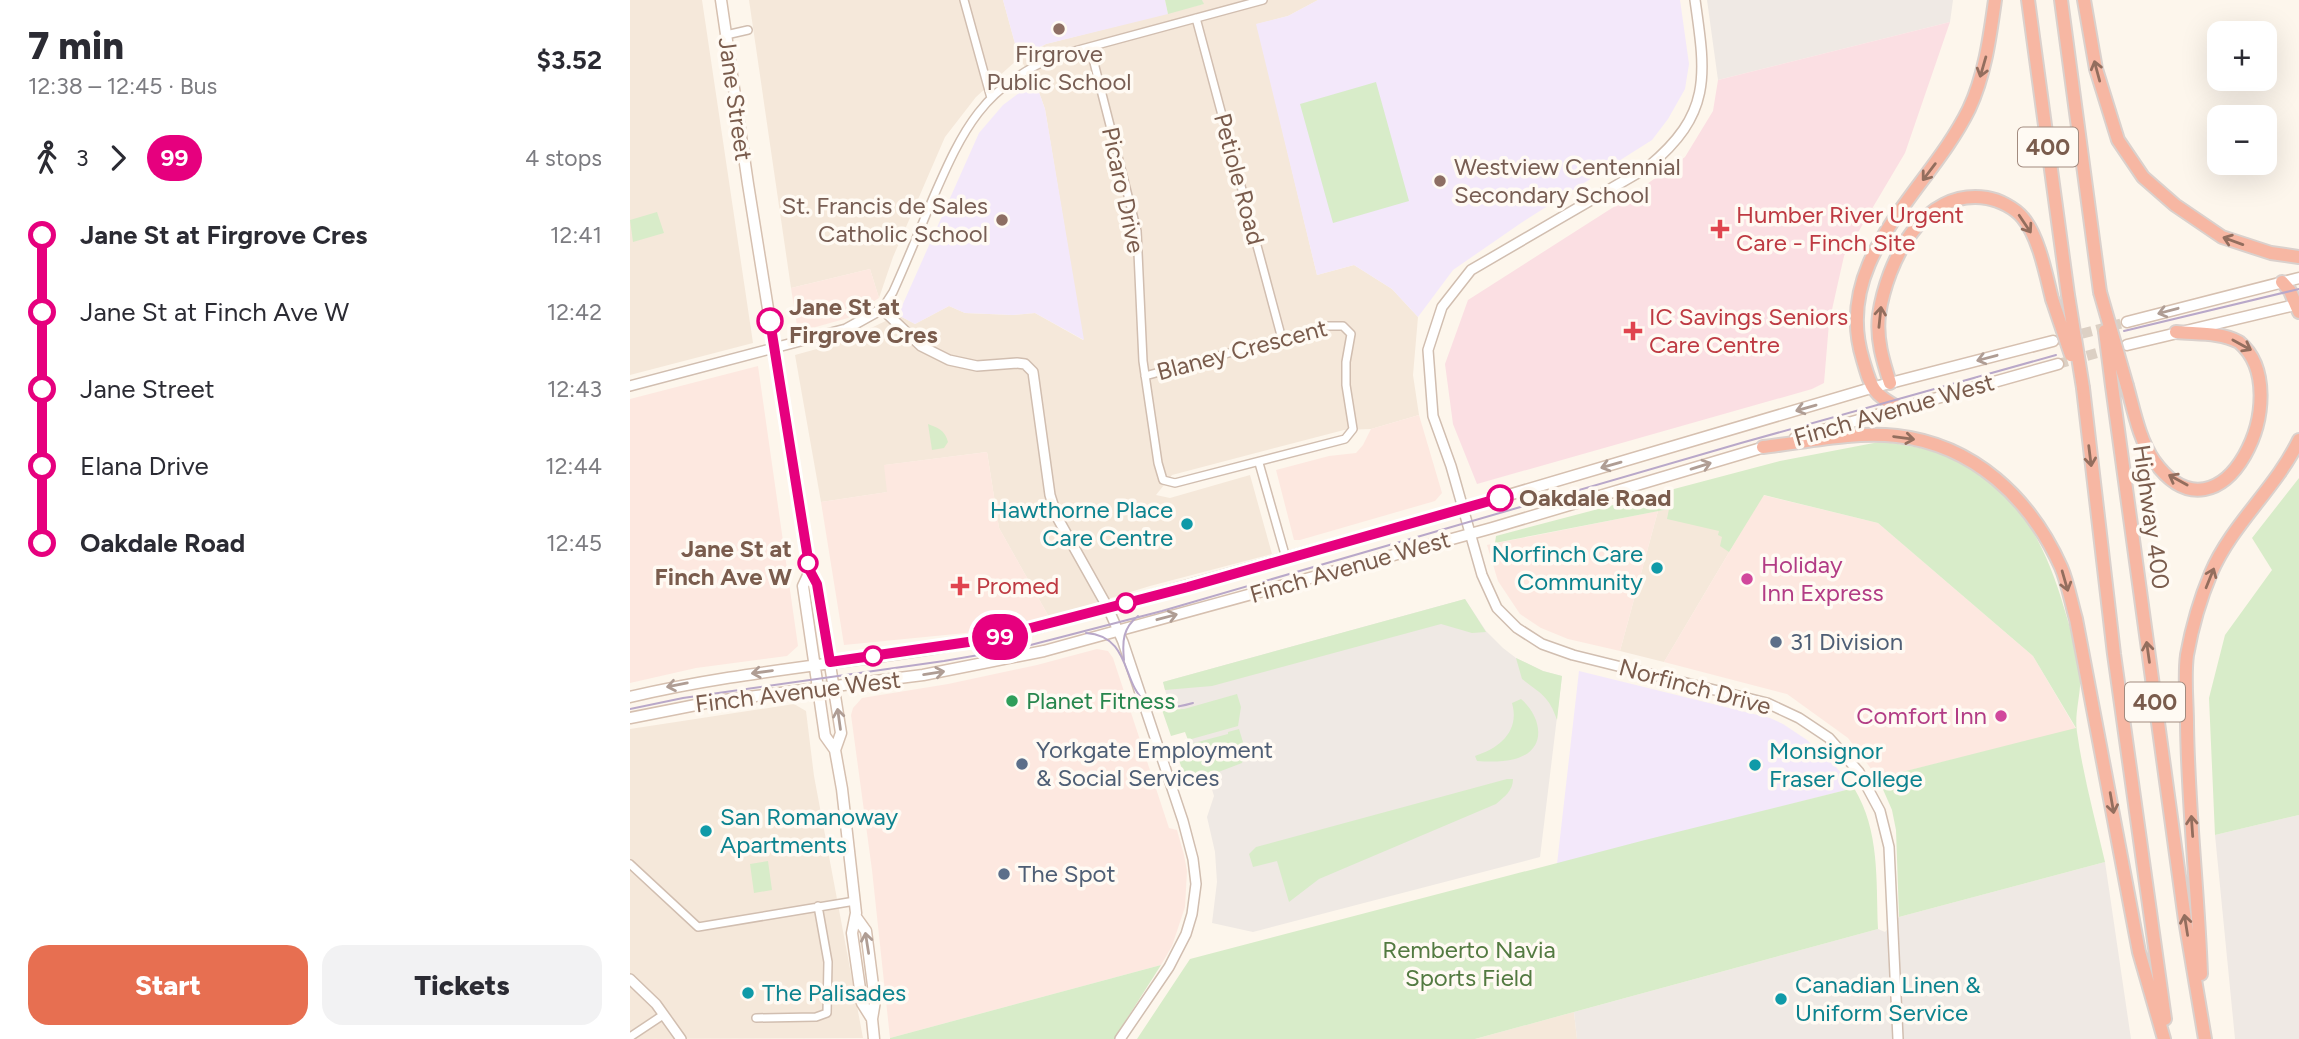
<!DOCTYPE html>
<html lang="en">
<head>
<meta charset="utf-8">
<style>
  :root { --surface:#fff; --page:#f2f2f3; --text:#2b2b33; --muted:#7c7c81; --accent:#e76f51 }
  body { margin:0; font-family:Figtree,sans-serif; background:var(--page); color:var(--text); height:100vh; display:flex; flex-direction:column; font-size:26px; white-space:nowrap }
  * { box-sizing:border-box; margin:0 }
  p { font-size:23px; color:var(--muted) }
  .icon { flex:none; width:38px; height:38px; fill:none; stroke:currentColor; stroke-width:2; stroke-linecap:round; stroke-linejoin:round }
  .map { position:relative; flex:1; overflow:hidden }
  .details { display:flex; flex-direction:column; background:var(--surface); width:630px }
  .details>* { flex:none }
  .badge { padding:0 14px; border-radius:23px; font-size:24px; line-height:46px }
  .tools { position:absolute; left:1577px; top:21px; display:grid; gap:14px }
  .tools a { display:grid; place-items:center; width:70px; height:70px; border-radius:14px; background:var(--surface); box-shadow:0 7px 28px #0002; font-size:35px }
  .map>.badge { position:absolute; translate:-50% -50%; box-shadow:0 0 0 4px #fff }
  .legs { display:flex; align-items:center; gap:10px; height:77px; padding:0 28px; font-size:23px }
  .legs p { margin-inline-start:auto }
  .head { display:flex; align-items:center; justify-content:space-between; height:119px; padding:0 28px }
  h1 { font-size:38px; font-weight:800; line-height:52px }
  .button { display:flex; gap:14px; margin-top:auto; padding:14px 28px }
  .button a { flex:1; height:80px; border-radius:21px; background:var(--accent); color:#fff; font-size:28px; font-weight:800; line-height:80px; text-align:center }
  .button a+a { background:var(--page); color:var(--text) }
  ul { padding:0 28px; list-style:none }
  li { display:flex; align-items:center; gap:24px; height:77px; font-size:26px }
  li i { display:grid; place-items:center; width:10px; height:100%; margin:0 9px; background:currentColor }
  li i::after { content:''; width:18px; height:18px; margin:-9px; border:5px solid; border-radius:50%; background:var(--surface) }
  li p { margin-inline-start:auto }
  li:first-child i { background:linear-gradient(#0000 50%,currentColor 0) }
  li:last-child i { background:linear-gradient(currentColor 50%,#0000 0) }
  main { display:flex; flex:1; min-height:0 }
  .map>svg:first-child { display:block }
  .residential { fill:#f5e8da }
  .commercial { fill:#fde8e0 }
  .industrial { fill:#efe9e4 }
  .education { fill:#f3e8fa }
  .medical { fill:#fbdfe3 }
  .green { fill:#d8ecc9 }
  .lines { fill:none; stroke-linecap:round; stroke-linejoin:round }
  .secondary-tunnel { stroke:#dcd0c4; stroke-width:10; stroke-dasharray:10 5; stroke-linecap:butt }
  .minor-casing { stroke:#d1beb0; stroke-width:10 }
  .tertiary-casing { stroke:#d1beb0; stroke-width:12 }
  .secondary-casing { stroke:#d6c0b0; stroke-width:13 }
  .motorway-casing { stroke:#dad1cd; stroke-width:16 }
  .minor { stroke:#fff; stroke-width:7 }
  .tertiary { stroke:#fff; stroke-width:9 }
  .secondary { stroke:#fff; stroke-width:10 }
  .motorway { stroke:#f7b7a3; stroke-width:12 }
  .tram { stroke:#b9a8c9; stroke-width:2 }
  .motorway-bridge-casing { stroke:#dad1cd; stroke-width:16; stroke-linecap:butt }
  .motorway-bridge { stroke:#f7b7a3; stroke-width:12 }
  .oneway { stroke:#936e5e }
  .oneway2 { stroke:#af9d94 }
  .line-1-casing { stroke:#fff; stroke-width:16 }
  .line-1 { stroke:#e6007e; stroke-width:10 }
  .education-dot { fill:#8d6e63; stroke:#fffaf3; stroke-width:2.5 }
  .health-dot { fill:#e0444e; stroke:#fffaf3; stroke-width:2.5 }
  .stop-1-dot { fill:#fff; stroke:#e6007e; stroke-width:3.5 }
  .culture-dot { fill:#0f9aa8; stroke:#fffaf3; stroke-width:2.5 }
  .hotel-dot { fill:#d1479c; stroke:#fffaf3; stroke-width:2.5 }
  .service-dot { fill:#5c6f8a; stroke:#fffaf3; stroke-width:2.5 }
  .leisure-dot { fill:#2e9e5b; stroke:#fffaf3; stroke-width:2.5 }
  .labels { text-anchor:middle; stroke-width:7; stroke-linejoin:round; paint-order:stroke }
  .shield { fill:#fffaf3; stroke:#a28b7f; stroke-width:2 }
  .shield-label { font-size:23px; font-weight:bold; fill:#7a5c4d }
  .education-label { font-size:24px; fill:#785e54; stroke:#fffaf3 }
  .street-label { font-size:24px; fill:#7a5c4d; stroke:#fffaf3 }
  .health-label { font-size:24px; fill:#be3a42; stroke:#fffaf3; text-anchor:start }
  .stop-label { font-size:24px; font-weight:bold; fill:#7a5c4d; stroke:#fffaf3; text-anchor:start }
  .culture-label { font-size:24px; fill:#0d838f; stroke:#fffaf3; text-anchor:start }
  .hotel-label { font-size:24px; fill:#b23c85; stroke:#fffaf3; text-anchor:start }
  .service-label { font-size:24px; fill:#4e5e75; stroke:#fffaf3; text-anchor:start }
  .leisure-label { font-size:24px; fill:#27864d; stroke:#fffaf3; text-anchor:start }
  .park-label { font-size:24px; fill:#537a41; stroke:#fffaf3 }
</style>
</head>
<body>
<main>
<section class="details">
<div class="head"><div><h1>7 min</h1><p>12:38 – 12:45 · Bus</p></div><b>$3.52</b></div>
<div class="legs"><svg class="icon" aria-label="walk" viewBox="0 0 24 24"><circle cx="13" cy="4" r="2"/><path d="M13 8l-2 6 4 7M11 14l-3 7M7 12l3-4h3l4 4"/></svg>3<svg class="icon" aria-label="forward" viewBox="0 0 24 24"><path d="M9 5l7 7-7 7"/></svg><b class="badge" style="background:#e6007e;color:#fff">99</b><p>4 stops</p></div>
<ul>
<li><i style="color:#e6007e"></i><b>Jane St at Firgrove Cres</b><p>12:41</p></li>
<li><i style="color:#e6007e"></i><span>Jane St at Finch Ave W</span><p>12:42</p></li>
<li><i style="color:#e6007e"></i><span>Jane Street</span><p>12:43</p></li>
<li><i style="color:#e6007e"></i><span>Elana Drive</span><p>12:44</p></li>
<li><i style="color:#e6007e"></i><b>Oakdale Road</b><p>12:45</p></li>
</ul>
<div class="button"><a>Start</a><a>Tickets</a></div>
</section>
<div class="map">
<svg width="1669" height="1039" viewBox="0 0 1669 1039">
  <rect width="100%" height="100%" fill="#fdf6ec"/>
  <!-- residential -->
  <path class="residential" d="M0 0H72L123 343 0 375Z
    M119 0H373L389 58 416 44 573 4 572 0H688L658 16 627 24 687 275 724 265 762 289 788 317 783 375 789 415 741 429 714 430 542 475 526 495 540 498 620 475 642 554 520 586 419 617 369 528 357 452 255 465 258 492 191 502 165 355 212 342 268 315 285 324 319 306 335 313 383 315 405 313 453 340 415 109 405 81 389 58 346 97 315 137 263 257 249 298 240 269 161 288Z
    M1125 493 1133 495 1034 662 990 651 1028 511Z
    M164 704 176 711 184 776 233 1038 0 1039V729Z
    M944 1012 947 1039H845Z"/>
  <!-- commercial -->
  <path class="commercial" d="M240 269 249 298 218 318 168 332 161 288Z
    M128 366 168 646 157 656 66 668 0 683V399Z
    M789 415 812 493 805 501 670 540H664L646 470 699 456 726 453 733 445 741 429Z
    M357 452 369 528 419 617 376 629 214 645 191 502 257 492 254 465Z
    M1133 495 1248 523 1403 656 1446 729 1248 778 1218 738 1157 694 1034 662Z
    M1028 511 990 651 938 639 911 628 890 614 868 581 857 545Z
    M467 649 478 651 483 658 539 828 547 830 554 855 557 871 555 907 542 946 531 965 260 1038 242 870 221 715 223 708 232 698 318 684 407 665Z"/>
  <!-- industrial -->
  <path class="industrial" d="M1077 0H1323L1320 22 1088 80Z
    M835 599 856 631 873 648 886 658 913 671 932 676 910 857 623 932 582 923 587 882 585 852 577 817 584 796 580 783 572 779 553 711 537 697 533 682Z
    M1669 815V1039H1605L1585 835Z
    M1475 862 1501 1039H947L944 1012 1248 929 1255 932 1269 917Z"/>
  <!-- education -->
  <path class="education" d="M373 0H535L538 14 416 44 389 58Z
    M688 0H1050L1059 64 1055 89 1038 119 1022 140 891 223 823 270 788 317 762 289 724 265 687 275 626 24 658 16Z
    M405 81 415 109 454 340 405 313 383 315 335 313 319 306 285 324 268 315 349 133 373 105Z
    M949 671 1140 718 1153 724 1177 740 1205 766 1224 788 927 864Z"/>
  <!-- medical -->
  <path class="medical" d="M1320 22 1275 153 1214 256 1199 323 1194 383 1182 389 847 484 823 424 815 364 838 300 993 201 1055 157 1083 111 1088 80Z"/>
  <!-- green -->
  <path class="green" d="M535 0H572L574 4 538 14Z
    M746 82 779 201 703 223 670 104Z
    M27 212 34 233 3 242 0 220Z
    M298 424C308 428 315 430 318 442L314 448 302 450Z
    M1249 442C1359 450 1406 510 1435 611 1441 631 1448 652 1450 673 1452 692 1444 713 1447 732 1453 775 1465 819 1475 862L1269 917 1266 830 1262 810 1248 778 1446 728 1403 656 1248 523 1134 495 1099 552 1090 546 1092 537 1088 535 1089 531 1037 519 1039 509 865 543 866 536 1150 461Z
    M1669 478V815L1585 835 1579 698 1595 635 1642 570 1622 538Z
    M835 599 856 632 842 633 811 624 582 686 535 690 533 682Z
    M886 658 913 671 932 676 927 720C919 696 911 694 892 679Z
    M607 694 611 707 608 726 558 740 555 732 541 736 532 710 554 709Z
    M891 699C912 717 918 750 885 759 873 762 859 762 847 761L845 756C870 748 890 731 882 703Z
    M609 729 616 752 612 763 557 784 545 748 598 734V732Z
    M877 779H883C883 791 874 797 866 804L689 879 659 902 647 861 623 867 619 854 626 847Z
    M1224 788C1250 831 1246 880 1248 929L845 1039H507L560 959 1015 840Z
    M138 861 142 890 124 893 120 864Z
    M531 965 484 1039H260V1038Z"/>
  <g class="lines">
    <!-- secondary-tunnel -->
    <path class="secondary-tunnel" d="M1423 341 1497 322
      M1428 364 1481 349"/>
    <defs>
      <path id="minor" d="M334 0 361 98
        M566 18 652 339
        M96 35 118 30
        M460 47 507 231 513 361 528 463 533 480 545 483 715 439 723 429 716 385V362L721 334 713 326H697L515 376
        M252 309 263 292C277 261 290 229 303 198 333 129 353 87 426 56L633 0
        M629 463 656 558
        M0 864 68 927 225 901
        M126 1018 186 1017 197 1013 198 962 188 906
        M0 1037 33 1015"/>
      <path id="tertiary" d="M1065 0C1076 76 1082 114 1018 167L841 270 812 307 798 350 803 416 821 466 852 575 867 608 887 628 912 644 943 655 1137 703 1169 718 1199 738 1229 772 1250 811 1259 847 1268 1039
        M0 386 216 329 252 309 291 346 319 360 347 366 387 363 395 364 403 372 420 495 427 517 478 608 493 642 553 821 563 859 566 884 562 914 556 934 539 967 490 1039
        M0 979 26 1004 51 1039"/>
      <path id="secondary" d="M91 0 118 184 180 571 187 584 211 733 205 750
        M1497 322 1669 278
        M1497 345 1669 304
        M1165 438 1428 364
        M180 571 173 586 195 736 205 750 212 789 226 913 222 933 232 1003 242 1019
        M0 697C134 665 273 661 406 628L855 502 1241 388 1423 341
        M0 718 86 701 293 675 414 651 862 528 1138 446
        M226 917 236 931 245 1001 242 1019 244 1039"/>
      <path id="motorway" d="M1398 0 1438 295
        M1431 0 1470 292
        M1454 0 1466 69 1488 140 1513 177 1545 205 1592 237 1641 253 1669 257
        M1652 282 1660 291 1669 312
        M1260 383C1253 361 1246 339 1249 315 1257 262 1292 188 1357 198 1369 200 1385 208 1393 218 1409 237 1416 275 1422 299
        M1482 386 1555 920 1575 1039
        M1497 386C1504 411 1509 439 1524 461 1592 555 1669 392 1609 342 1590 332 1567 334 1546 332
        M1453 388 1484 654 1535 1019
        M1269 408C1242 394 1241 387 1233 360 1201 258 1299 191 1339 109 1355 75 1360 36 1365 0
        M1133 447C1176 442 1223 431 1267 436 1344 445 1400 498 1431 567 1438 583 1441 602 1446 619L1509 952 1534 1039
        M1571 974C1568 891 1558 808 1557 724 1557 702 1554 677 1557 655 1562 627 1570 599 1581 573 1602 524 1646 488 1669 440"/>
    </defs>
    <!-- minor casing -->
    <use href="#minor" class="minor-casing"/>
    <!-- tertiary casing -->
    <use href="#tertiary" class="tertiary-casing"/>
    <!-- secondary casing -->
    <use href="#secondary" class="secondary-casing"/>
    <!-- motorway casing -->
    <use href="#motorway" class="motorway-casing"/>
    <!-- minor -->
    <use href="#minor" class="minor"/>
    <!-- tertiary -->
    <use href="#tertiary" class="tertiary"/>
    <!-- secondary -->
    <use href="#secondary" class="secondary"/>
    <!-- motorway -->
    <use href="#motorway" class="motorway"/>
    <!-- tram -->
    <path class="tram" d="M1494 331 1669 289
      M456 633C519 637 476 728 563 703
      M494 660C492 641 493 628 508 616
      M0 709 53 698 314 661 389 648 532 611 1111 443 1426 355"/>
    <defs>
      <path id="motorway-bridge" d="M1470 292 1497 386
        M1438 295 1453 388
        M1422 299 1441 355
        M1475 331 1482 386"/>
    </defs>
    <!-- motorway-bridge casing -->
    <use href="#motorway-bridge" class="motorway-bridge-casing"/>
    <!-- motorway-bridge -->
    <use href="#motorway-bridge" class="motorway-bridge"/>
  </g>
  <!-- one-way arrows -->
  <defs><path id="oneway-shaft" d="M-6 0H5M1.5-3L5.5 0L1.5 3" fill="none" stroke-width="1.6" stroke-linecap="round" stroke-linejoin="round" transform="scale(1.75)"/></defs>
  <g class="oneway">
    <use href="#oneway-shaft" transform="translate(1353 67) rotate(106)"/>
    <use href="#oneway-shaft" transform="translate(1467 71) rotate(-105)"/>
    <use href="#oneway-shaft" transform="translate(1299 172) rotate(127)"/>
    <use href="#oneway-shaft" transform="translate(1395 224) rotate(56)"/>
    <use href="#oneway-shaft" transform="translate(1603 241) rotate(-160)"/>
    <use href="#oneway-shaft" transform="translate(1250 317) rotate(-84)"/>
    <use href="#oneway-shaft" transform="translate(1612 345) rotate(29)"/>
    <use href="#oneway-shaft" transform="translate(1274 438) rotate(8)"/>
    <use href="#oneway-shaft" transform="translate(1460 456) rotate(83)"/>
    <use href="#oneway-shaft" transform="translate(1548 480) rotate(-151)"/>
    <use href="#oneway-shaft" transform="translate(1580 578) rotate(-68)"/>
    <use href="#oneway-shaft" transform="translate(1435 581) rotate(74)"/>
    <use href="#oneway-shaft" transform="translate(1518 652) rotate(-98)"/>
    <use href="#oneway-shaft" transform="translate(1482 803) rotate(80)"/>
    <use href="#oneway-shaft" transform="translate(1562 826) rotate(-94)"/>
    <use href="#oneway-shaft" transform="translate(1556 925) rotate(-99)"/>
  </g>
  <g class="oneway2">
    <use href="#oneway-shaft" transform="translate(1538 311) rotate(165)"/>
    <use href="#oneway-shaft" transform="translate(1357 358) rotate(165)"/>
    <use href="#oneway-shaft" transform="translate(1176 408) rotate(164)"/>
    <use href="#oneway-shaft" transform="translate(981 465) rotate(164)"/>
    <use href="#oneway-shaft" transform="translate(1071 466) rotate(-17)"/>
    <use href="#oneway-shaft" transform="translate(537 617) rotate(-15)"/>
    <use href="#oneway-shaft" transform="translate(132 672) rotate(172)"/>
    <use href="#oneway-shaft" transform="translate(304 673) rotate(-9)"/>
    <use href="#oneway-shaft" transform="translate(47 685) rotate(169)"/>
    <use href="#oneway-shaft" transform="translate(209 719) rotate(-98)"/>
    <use href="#oneway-shaft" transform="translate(237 943) rotate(-99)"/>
  </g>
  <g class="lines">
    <defs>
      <path id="line-1" d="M140 321 180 571 187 584 200 662 359 639 558 587 870 498"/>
    </defs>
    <!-- line-1 casing -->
    <use href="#line-1" class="line-1-casing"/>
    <!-- line-1 -->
    <use href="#line-1" class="line-1"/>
  </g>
  <!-- markers -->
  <g class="education-dot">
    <circle cx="429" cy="29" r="7"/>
    <circle cx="810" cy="181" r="7"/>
    <circle cx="372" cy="220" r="7"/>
  </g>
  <g class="health-dot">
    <path d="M1086.5 218.5h7v7h7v7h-7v7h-7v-7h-7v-7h7z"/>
    <path d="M999.5 320.5h7v7h7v7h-7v7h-7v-7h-7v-7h7z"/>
    <path d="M326.5 575.5h7v7h7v7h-7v7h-7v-7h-7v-7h7z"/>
  </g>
  <g class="stop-1-dot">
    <circle cx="140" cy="321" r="12"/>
    <circle cx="870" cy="498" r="12"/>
    <circle cx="178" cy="563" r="9"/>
    <circle cx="496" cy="603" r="9"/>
    <circle cx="243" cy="656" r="9"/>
  </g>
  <g class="culture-dot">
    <circle cx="557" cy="524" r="7"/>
    <circle cx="1027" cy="568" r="7"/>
    <circle cx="1125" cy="765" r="7"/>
    <circle cx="76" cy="831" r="7"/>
    <circle cx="118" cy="993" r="7"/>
    <circle cx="1151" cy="999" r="7"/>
  </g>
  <g class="hotel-dot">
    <circle cx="1117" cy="579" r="7"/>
    <circle cx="1371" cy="716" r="7"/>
  </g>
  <g class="service-dot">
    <circle cx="1146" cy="642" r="7"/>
    <circle cx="392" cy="764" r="7"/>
    <circle cx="374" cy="874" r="7"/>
  </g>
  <circle class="leisure-dot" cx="382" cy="701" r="7"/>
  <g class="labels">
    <!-- shield labels -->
    <g class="shield">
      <rect x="1388" y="127.5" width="60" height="39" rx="5"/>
      <rect x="1495" y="682.5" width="60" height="39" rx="5"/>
    </g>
    <g class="shield-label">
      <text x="1418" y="155">400</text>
      <text x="1525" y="710">400</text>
    </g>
    <!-- education labels -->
    <g class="education-label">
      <text x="429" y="62">Firgrove<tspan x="429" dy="28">Public School</tspan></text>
      <text x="824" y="175" text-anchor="start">Westview Centennial<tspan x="824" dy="28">Secondary School</tspan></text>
      <text x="358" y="214" text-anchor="end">St. Francis de Sales<tspan x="358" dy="28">Catholic School</tspan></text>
    </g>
    <!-- street labels -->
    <g class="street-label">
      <text transform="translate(105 99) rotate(82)" y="8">Jane Street</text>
      <text transform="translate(609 179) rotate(75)" y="8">Petiole Road</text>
      <text transform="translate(493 190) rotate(78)" y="8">Picaro Drive</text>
      <text transform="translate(612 350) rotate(-15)" y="8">Blaney Crescent</text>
      <text transform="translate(1264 410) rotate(-16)" y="8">Finch Avenue West</text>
      <text transform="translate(1521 517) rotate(82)" y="8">Highway 400</text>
      <text transform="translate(720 567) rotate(-16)" y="8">Finch Avenue West</text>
      <text transform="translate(1065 687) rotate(15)" y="8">Norfinch Drive</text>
      <text transform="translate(168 692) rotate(-7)" y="8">Finch Avenue West</text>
    </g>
    <!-- health labels -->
    <g class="health-label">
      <text x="1106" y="223">Humber River Urgent<tspan x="1106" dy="28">Care - Finch Site</tspan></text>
      <text x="1019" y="325">IC Savings Seniors<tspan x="1019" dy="28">Care Centre</tspan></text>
      <text x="346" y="594">Promed</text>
    </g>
    <!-- stop labels -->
    <g class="stop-label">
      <text x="159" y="315">Jane St at<tspan x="159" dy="28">Firgrove Cres</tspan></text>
      <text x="889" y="506">Oakdale Road</text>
      <text x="162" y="557" text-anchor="end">Jane St at<tspan x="162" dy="28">Finch Ave W</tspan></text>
    </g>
    <!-- culture labels -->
    <g class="culture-label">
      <text x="543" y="518" text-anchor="end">Hawthorne Place<tspan x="543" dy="28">Care Centre</tspan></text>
      <text x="1013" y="562" text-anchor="end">Norfinch Care<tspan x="1013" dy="28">Community</tspan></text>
      <text x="1139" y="759">Monsignor<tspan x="1139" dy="28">Fraser College</tspan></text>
      <text x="90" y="825">San Romanoway<tspan x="90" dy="28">Apartments</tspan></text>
      <text x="1165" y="993">Canadian Linen &amp;<tspan x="1165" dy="28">Uniform Service</tspan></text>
      <text x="132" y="1001">The Palisades</text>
    </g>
    <!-- hotel labels -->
    <g class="hotel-label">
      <text x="1131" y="573">Holiday<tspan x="1131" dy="28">Inn Express</tspan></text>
      <text x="1357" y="724" text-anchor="end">Comfort Inn</text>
    </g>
    <!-- service labels -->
    <g class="service-label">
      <text x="1160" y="650">31 Division</text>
      <text x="406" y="758">Yorkgate Employment<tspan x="406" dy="28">&amp; Social Services</tspan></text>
      <text x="388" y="882">The Spot</text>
    </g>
    <!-- leisure labels -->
    <g class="leisure-label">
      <text x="396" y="709">Planet Fitness</text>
    </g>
    <!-- park labels -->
    <g class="park-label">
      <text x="839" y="958">Remberto Navia<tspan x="839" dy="28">Sports Field</tspan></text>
    </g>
  </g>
</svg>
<div class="tools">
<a>+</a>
<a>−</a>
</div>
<b class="badge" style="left:370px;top:637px;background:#e6007e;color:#fff">99</b>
</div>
</main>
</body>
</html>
